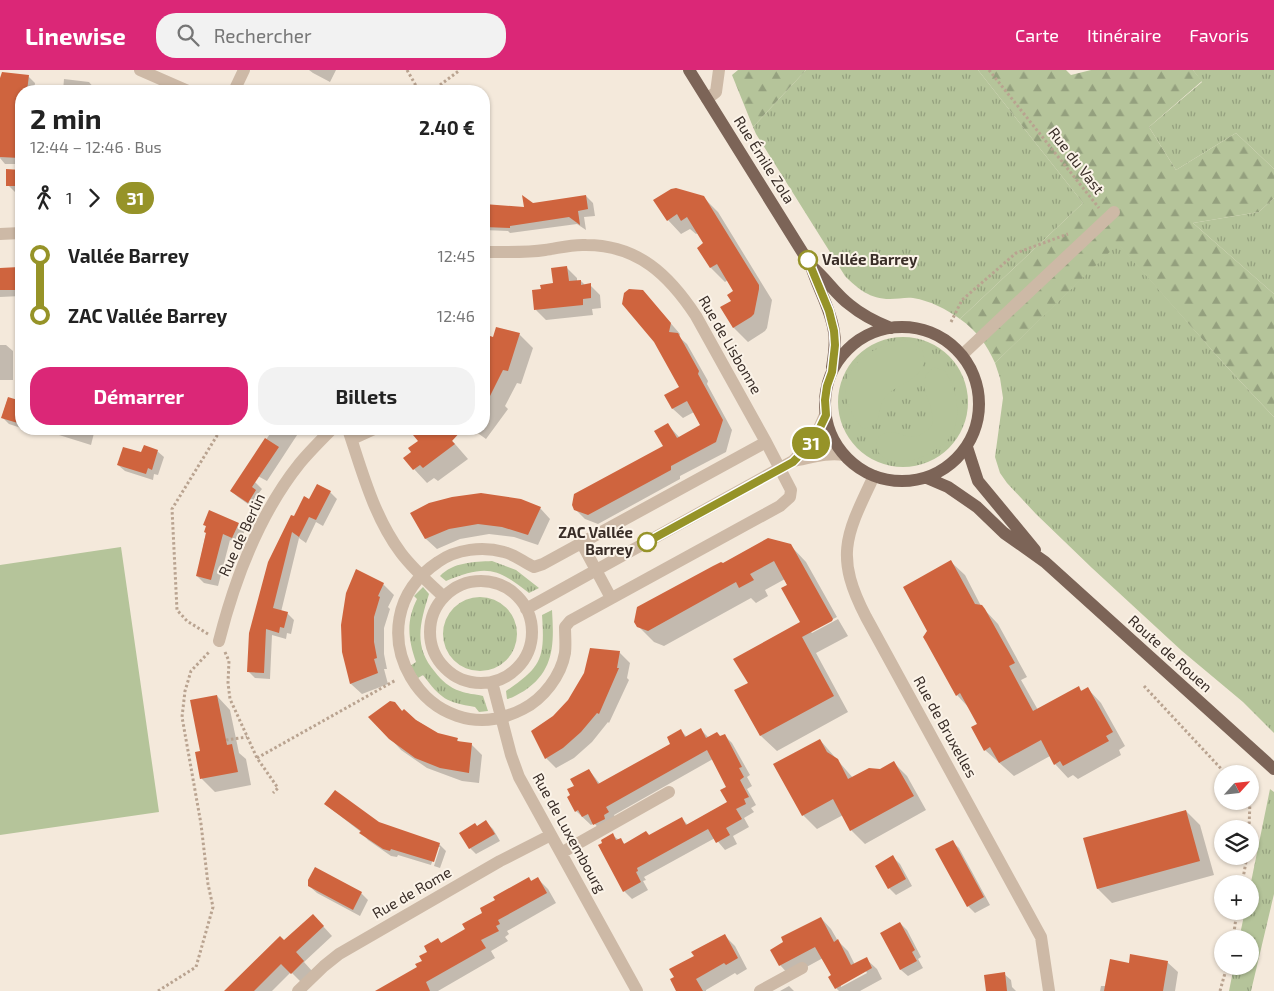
<!DOCTYPE html>
<html lang="fr">
<head>
<meta charset="utf-8">
<style>
  :root { --surface:#fff; --page:#f2f2f2; --text:#222; --muted:#767676; --accent:#db2777 }
  body { margin:0; font-family:"Exo 2",sans-serif; background:var(--page); color:var(--text); height:100vh; display:flex; flex-direction:column; font-size:19px; white-space:nowrap }
  * { box-sizing:border-box; margin:0 }
  p { font-size:16px; color:var(--muted) }
  .icon { flex:none; width:28px; height:28px; fill:none; stroke:currentColor; stroke-width:2; stroke-linecap:round; stroke-linejoin:round }
  .map { position:relative; flex:1; overflow:hidden }
  .sheet { position:absolute; left:15px; top:15px; width:475px; height:350px; display:flex; flex-direction:column; background:var(--surface); border-radius:20px; box-shadow:0 1px 4px #0004 }
  .sheet>* { flex:none }
  .badge { padding:0 10px; border-radius:16px; font-size:18px; line-height:32px }
  .needle { width:32px; rotate:63deg }
  .buttons { position:absolute; left:1214px; top:695px; display:grid; gap:10px }
  .buttons a { display:grid; place-items:center; width:45px; height:45px; border-radius:50%; background:var(--surface); box-shadow:0 1px 4px #0004; font-size:25px }
  .map>.badge { position:absolute; translate:-50% -50%; box-shadow:0 0 0 2px #fff }
  .legs { display:flex; align-items:center; gap:8px; height:55px; padding:0 15px; font-size:16px }
  .legs p { margin-inline-start:auto }
  .head { display:flex; align-items:center; justify-content:space-between; height:85px; padding:0 15px }
  h1 { font-size:28px; font-weight:700; line-height:38px }
  .primary-button { display:flex; gap:10px; margin-top:auto; padding:10px 15px }
  .primary-button a { flex:1; height:58px; border-radius:20px; background:var(--accent); color:#fff; font-size:20px; font-weight:700; line-height:58px; text-align:center }
  .primary-button a+a { background:var(--page); color:var(--text) }
  ul { padding:0 15px; list-style:none }
  li { display:flex; align-items:center; gap:18px; height:60px; font-size:19px }
  li i { display:grid; place-items:center; width:8px; height:100%; margin:0 6px; background:currentColor }
  li i::after { content:''; width:12px; height:12px; margin:-6px; border:4px solid; border-radius:50%; background:var(--surface) }
  li p { margin-inline-start:auto }
  li:first-child i { background:linear-gradient(#0000 50%,currentColor 0) }
  li:last-child i { background:linear-gradient(currentColor 50%,#0000 0) }
  header { display:flex; align-items:center; gap:30px; box-sizing:border-box; height:70px; padding:0 25px; background:var(--accent); color:#fff }
  header strong { font-size:24px }
  nav { display:flex; gap:28px; margin-inline-start:auto; font-size:18px }
  .search { width:350px; height:45px; background:var(--page); display:flex; align-items:center; gap:12px; box-sizing:border-box; padding:0 18px; border-radius:20px; color:var(--muted); font-size:19px }
  .map>svg:first-child { display:block }
  .grass { fill:url(#grass-tufts) }
  .forest { fill:url(#forest-firs) }
  .garden { fill:#b5c49a }
  .shadow { fill:#0003; fill-rule:evenodd }
  .building { fill:#cf643e }
  .lines { fill:none; stroke-linecap:round; stroke-linejoin:round }
  .path { stroke:#b9a390; stroke-width:3; stroke-dasharray:2.5 2.5; stroke-linecap:butt }
  .minor { stroke:#cdb9a6; stroke-width:12 }
  .major { stroke:#7c6457; stroke-width:12 }
  .line-1-casing { stroke:#fff; stroke-width:11 }
  .line-1 { stroke:#969328; stroke-width:8 }
  .stop-1-dot { fill:#fff; stroke:#969328; stroke-width:2.5 }
  .labels { text-anchor:middle; stroke-width:4; stroke-linejoin:round; paint-order:stroke }
  .street-label { font-size:15px; fill:#392d27; stroke:#fbf3e8 }
  .stop-label { font-size:15px; font-weight:bold; fill:#392d27; stroke:#fbf3e8; text-anchor:start }
</style>
</head>
<body>
<header>
<strong>Linewise</strong>
<div class="search"><svg class="icon" aria-label="search" viewBox="0 0 24 24"><circle cx="10" cy="10" r="6"/><path d="M15 15l6 6"/></svg>Rechercher</div>
<nav><a>Carte</a><a>Itinéraire</a><a>Favoris</a></nav>
</header>
<div class="map">
<svg width="1274" height="921" viewBox="0 0 1274 921">
  <defs>
    <pattern id="grass-tufts" width="24" height="20" patternUnits="userSpaceOnUse" patternTransform="scale(1.25)"><rect width="24" height="20" fill="#b5c49a"/><path d="M3 7l-1-3M5 7V3M7 7l1-3M15 17l-1-3M17 17v-4M19 17l1-3" fill="none" stroke="#94a07e"/></pattern>
    <pattern id="forest-firs" width="22" height="20" patternUnits="userSpaceOnUse" patternTransform="scale(1.25)"><rect width="22" height="20" fill="#b5c49a"/><path d="M5 1l3.5 6h-7zM16 11l3.5 6h-7z" fill="#94a07e"/></pattern>
  </defs>
  <rect width="100%" height="100%" fill="#f4e9db"/>
  <!-- grass -->
  <path class="grass" d="M806 0H978L1083 133 960 249C946 239 931 231 913 228 906 227 898 229 890 229 870 229 858 219 845 206L756 64 753 57Z
    M1193 0H1274V99L1236 63 1176 100 1149 57 1202 12Z
    M1274 128V224L1193 153 1259 142Z
    M1118 173 1226 296 1274 347V663L1243 632 1182 581 1092 498 1036 444 1007 413 1000 403 995 387 1003 328 1000 308 995 293Z
    M838 332a65 65 0 1 1 130 0a65 65 0 1 1-130 0Z
    M492 491 516 500 539 518 529 523C496 497 486 495 446 511L440 506C453 492 474 492 492 491Z
    M423 517 429 524C420 553 413 577 435 602 441 610 450 618 460 621 467 624 475 624 483 626L488 641 479 642 475 637C446 632 441 629 423 605L418 608 410 596 416 592C408 569 406 551 417 529L414 526Z
    M443 564a37 37 0 1 1 74 0a37 37 0 1 1-74 0Z
    M552 540C554 573 555 601 524 621 518 624 513 628 507 629L506 621C542 597 545 588 542 545Z
    M1270 719 1274 722V824L1251 921H1229L1234 896H1250V869H1239L1245 841H1250V817Z"/>
  <!-- forest -->
  <path class="forest" d="M738 0H806L753 57 732 5Z
    M978 0H1066L1071 5 1091 0H1193L1202 11 1149 57 1176 100 1236 63 1274 99V128L1259 142 1193 153 1274 224V347L1226 296 1118 174 995 293C987 275 977 261 960 249L1083 133Z"/>
  <!-- garden -->
  <path class="garden" d="M906 270C915 273 923 276 924 287 926 310 895 314 885 327 875 342 884 355 863 359 824 314 856 278 906 270Z
    M934 297 945 301C956 319 961 340 954 360 947 380 900 403 882 386 876 382 877 375 877 368 899 350 908 383 932 355 932 350 933 344 931 339 927 322 916 310 934 297Z
    M121 477 159 742 0 765V495Z"/>
  <!-- shadow -->
  <path class="shadow" d="M309 0H336L330 12 313 3Z
    M28 6 35 13 34 21H21V94H5L0 88V9Z
    M64 9 89 12 95 19V21H63Z
    M8 101H21V122H15L8 115Z
    M586 126 593 133 595 146 584 147 586 160 577 154 510 163 508 161 484 160V133L485 135 525 139 532 134Z
    M703 127 718 142 772 230 767 258 765 261 748 272 734 258 722 238 732 231 735 221 728 210 725 212 711 198 699 178 705 174 698 163 696 164 690 159 681 164 668 150 655 131Z
    M567 198 577 208V211H581L585 215H590L600 225 601 238 592 239 593 245 546 250 536 240 543 220 554 214Z
    M0 199H19L21 201V226L0 227Z
    M643 221 680 264 679 267 687 274 708 311 707 314 732 360 726 382 680 406V409L598 454 585 449 575 439 664 377 668 355 680 368 702 356 694 342 683 348 673 339 666 326 681 318Z
    M519 264 533 278 521 314 517 313 505 336 508 339 486 369 472 359H484V299L487 289 484 286V265L494 269Z
    M0 275H6L13 281V310H0Z
    M8 328 21 332V358L9 354 2 347Z
    M25 359H95L91 375 43 360 42 364Z
    M270 359H301L267 411 254 404 247 397 272 361Z
    M412 359H429L432 362 437 359H442L468 389 438 411 434 408 427 413 414 399 413 382 419 372 411 360Z
    M157 381 164 387 158 405 154 404 153 410 125 401 118 395 142 384Z
    M255 412 262 419 258 424 262 428 255 439 238 427 231 421Z
    M330 422 337 429 323 456 316 452 306 473 299 468 281 542 287 543 294 550 291 564 287 563 286 569 272 565 270 609 255 608 248 601 294 448 309 431Z
    M540 438 550 449 538 475 514 467 489 464 460 469 437 479 426 469 412 443Z
    M238 454 245 460 239 474 230 470 218 516 204 513 197 506 207 458 205 455Z
    M790 475 806 492 837 547 810 561 812 563 838 549 848 566 816 583 848 642 777 681 761 666 736 621 749 613 802 552 785 509 765 520 768 526 756 533 751 528 664 576 654 572 638 556 723 494Z
    M951 492 965 505 981 536 998 554 1027 607 1021 610 1038 640 1078 618 1083 622 1088 619 1101 633 1125 676 1119 680 1121 685 1078 709 1073 705 1068 708 1055 694 1050 686 1014 706 985 680 979 654 970 639 957 625Z
    M383 514 394 525 388 537 390 539 384 558V584L387 599H384L388 614 362 624 351 614 343 581Z
    M619 582 630 593 627 608 629 610 609 653 608 652 592 672 574 688 556 698 546 688 554 647Z
    M217 626 230 640 239 683 246 689 251 715 215 722 202 709V682Z
    M394 633 403 642 438 664 457 670 461 673 471 674 482 685 479 713 462 711 427 698 401 680 390 668Z
    M701 660 709 668 721 667 724 665 732 673 750 705 747 707 752 716 747 719 756 735 751 738 754 742 744 748 749 757 733 766 737 774 725 780 715 768 644 807 646 810 643 811 648 820 632 829 624 821 612 765 625 774 650 766 682 749 688 755 728 732V717L713 689 614 745 617 751 603 763 594 753 591 755 576 741V717L589 700 600 714 672 674 681 661 687 667Z
    M820 670 853 708 880 700 894 693 907 706 926 740 865 774 851 760 843 745 817 759 803 745Z
    M325 734 439 774 446 781 440 798 434 796 440 777H437L431 795 398 785 397 787 391 786 368 770 361 762Z
    M1186 741 1200 755 1214 805 1112 833 1098 819 1084 769Z
    M486 752 493 759 500 771 476 784 469 777 475 754 478 757Z
    M952 772 959 778 990 835 975 843 968 836Z
    M893 787 900 794 912 816 896 825 889 818Z
    M316 799 361 823 368 830 360 846 317 823 309 816Z
    M529 808 532 812 538 809 548 819 556 833 507 861 509 864 505 867 508 871 491 881 495 888 438 921H377L418 898 438 870 443 874 467 860 484 843Z
    M821 848 831 859 838 871 848 881 855 895 866 889 877 899 882 909 860 921H839L836 918 833 906 823 888 790 906 780 895ZM866 901 867 903 841 917V914Z
    M900 853 907 860 921 887 918 889 923 898 908 906 901 900 882 863Z
    M322 855 332 866 304 892 312 901 301 912 291 902 272 921H226L284 872Z
    M725 866 735 876 747 899 737 905 735 903 706 920V921H677L696 886Z
    M1167 892 1178 902 1175 921H1100L1101 916H1106L1130 894Z
    M1004 904 1011 910 1012 917 1016 921H988Z
    M789 916 794 921H780Z"/>
  <!-- building -->
  <path class="building" d="M2 2 29 5 27 21H21V24H19L20 88 0 87V8Z
    M6 99 21 100V116H6Z
    M676 118 704 126 759 215V219L754 244 751 247 733 258 720 237 731 231 727 225 733 221 717 194 710 198 697 178 703 173 687 147 681 151 677 144 667 151 653 130 671 119Z
    M522 125 533 133 586 125 588 139 578 141 580 155 569 147 510 156V158L484 157V134L524 137Z
    M567 196 569 211 581 210V215L591 213V228L583 229V235L534 240 532 220 541 219 540 215 553 213 551 198Z
    M19 197V220H0V198Z
    M629 219 643 220 671 253 669 262 678 263 699 301 698 304 723 350 716 372 671 396V400L660 406 588 445 574 440 572 435 574 424 663 376 654 361 668 353 677 368 700 355 687 331 672 339 664 325 679 317 654 272 622 234 624 223Z
    M496 257 520 263 508 301 503 300 484 338V295L488 282 484 281V264L493 267Z
    M8 327 21 331V354L1 348Z
    M408 359H463L452 371 455 374 423 398 420 395 413 400 403 388 411 382 408 378 418 371Z
    M265 368 279 377 252 417 256 420 248 433 230 421Z
    M144 375 158 380 152 400 148 398 146 404 117 395 123 377 141 382Z
    M317 414 331 421 316 450 309 447 299 467 292 462 273 538 288 542 284 558 280 557 279 563 266 559 264 603 247 602 249 563 268 492 291 445 294 446 304 426 309 429Z
    M481 423 521 429 541 437 528 465 502 457 478 454 449 459 425 469 410 443 429 433 452 427Z
    M209 440 239 453 232 468 223 464 211 510 196 506 206 463 204 462 206 456 203 455Z
    M768 468 791 474 833 549 832 551 802 567 834 626 760 666 734 620 748 613 733 589 800 552 781 518 787 515 774 491 750 504 754 510 739 518 736 512 648 561 637 557 634 552 637 537 713 496 721 492 723 493Z
    M951 490 975 534 982 535 985 539 1015 593 1009 596 1033 641 1079 616 1081 621 1088 617 1113 662 1106 666 1109 671 1063 696 1060 691 1054 695 1041 670 999 693 990 677 984 681 971 657 977 654 960 623 956 626 926 572 923 567 927 561 903 517Z
    M356 499 384 513 378 526 380 527 374 547V572L377 588 374 589 378 603 350 614 342 582 341 555 346 523Z
    M590 578 620 581 617 598H619L599 644 597 643 581 662 563 678 545 689 531 661 553 646 568 630 584 603Z
    M217 625 227 675 232 674 238 702 200 709 195 682 200 681 190 630Z
    M390 631 395 632 402 641 404 639 416 650 438 663 458 668 457 671 472 673 469 703 440 698 415 688 389 669 368 647Z
    M701 658 706 668 717 662 720 666 725 664 742 697 739 698 744 707 740 710 749 727 744 729 746 734 736 739 742 749 726 758 730 765 716 773 708 759 637 798 638 801 636 802 641 812 623 822 598 775 602 773 601 770 613 763 616 770 621 768 624 774 646 761 649 765 682 747 686 755 727 732 720 720 726 717 707 680 606 737 609 742 604 745 605 749 593 755 588 744 582 747 578 740 575 742 567 727 570 725 567 719 574 716 570 709 589 699 598 714 670 674 667 667 681 659 685 667Z
    M820 669 827 682 838 689 848 709 869 698 880 699 894 691 914 726 850 761 833 729 802 746 773 694Z
    M335 720 379 752 440 773 434 792 391 779 390 781 383 779 359 763 361 761 324 734Z
    M1186 740 1200 791 1097 819 1083 768Z
    M486 750 495 764 469 779 459 763 475 753 477 756Z
    M953 770 984 827 967 837 935 779Z
    M893 785 906 809 888 819 875 796Z
    M315 797 362 822 353 840 308 816V810Z
    M529 807 531 811 538 807 547 823 498 850 500 854 496 856 499 861 481 870 486 878 426 912 430 921H375L417 897 415 894 422 891 419 886 427 882 424 876 438 868 441 873 465 859 462 854 482 843 480 838 495 830 493 827Z
    M313 844 324 856 296 882 304 891 291 904 281 894 254 921H224L280 866 284 870Z
    M821 847 834 872 838 869 851 895 867 887 872 898 835 919 828 907 831 905 815 877 779 896 770 880 783 872 781 867Z
    M900 852 915 880 912 882 917 891 900 900 880 863Z
    M725 864 738 888 726 895 724 893 696 909 703 921H676L670 909 674 907 669 899 694 886 691 882Z
    M1130 884 1168 891 1163 921H1104L1110 889 1129 893Z
    M1005 902 1007 921H986L984 905Z"/>
  <g class="lines">
    <!-- path -->
    <path class="path" d="M407 0 419 21
      M989 0 1099 138
      M432 21 460 0
      M951 252 962 230 1016 183 1068 164
      M208 564 187 551 177 540 172 439 221 359
      M225 582 229 591 228 613 230 629 257 688 278 718 273 723
      M1144 616 1226 704
      M226 670 247 667
      M257 688 396 610
      M1249 759 1250 730
      M1242 814 1247 786
      M1233 869 1237 841
      M158 921 196 897 213 837 208 814 201 754 182 647 185 621 191 601 210 581
      M1220 921 1227 896"/>
    <!-- minor -->
    <path class="minor" d="M140 0 188 21
      M234 21 244 0
      M707 29 716 22 719 0
      M0 164 21 163
      M484 182C504 182 525 183 545 180 559 178 572 174 586 175 638 175 669 205 696 246L766 372 791 420 790 427 780 436 570 551 565 557C565 565 566 575 565 583 561 606 543 629 523 639 428 689 347 553 438 492 456 479 483 476 504 482 516 485 523 492 534 497L543 494 766 372
      M962 285 1114 142
      M348 359C362 401 374 447 401 483 413 499 429 513 444 527
      M352 369 374 359
      M793 391 814 370 825 345
      M874 406C846 465 834 485 866 547L1041 867 1049 921
      M581 472 611 528
      M430 562a51 51 0 1 1 102 0a51 51 0 1 1-102 0Z
      M526 539 793 391C810 388 827 382 844 385
      M219 571C235 508 259 444 300 393 310 381 321 370 332 359
      M492 612 511 685 519 707 637 921
      M561 783 669 722
      M298 921 324 896 339 884 500 791 551 765
      M760 921 802 898"/>
    <!-- major -->
    <path class="major" d="M689 0 811 196C818 219 831 239 834 262 836 274 834 285 832 297
      M811 196C826 208 835 224 850 235 862 245 876 252 891 258
      M825 334a77 77 0 1 1 154 0a77 77 0 1 1-154 0Z
      M967 377 978 411 1035 480
      M927 408 948 417 977 437 1004 463 1045 492 1274 699"/>
  </g>
  <g class="lines">
    <defs>
      <path id="line-1" d="M647 472 793 392 814 370 826 345 825 330 827 316 832 302 835 275 834 261 829 241 808 190"/>
    </defs>
    <!-- line-1 casing -->
    <use href="#line-1" class="line-1-casing"/>
    <!-- line-1 -->
    <use href="#line-1" class="line-1"/>
  </g>
  <!-- markers -->
  <g class="stop-1-dot">
    <circle cx="808" cy="190" r="9"/>
    <circle cx="647" cy="472" r="9"/>
  </g>
  <g class="labels">
    <!-- street labels -->
    <g class="street-label">
      <text transform="translate(764 90) rotate(58)" y="5">Rue Émile Zola</text>
      <text transform="translate(1076 91) rotate(52)" y="5">Rue du Vast</text>
      <text transform="translate(730 275) rotate(60)" y="5">Rue de Lisbonne</text>
      <text transform="translate(242 465) rotate(-65)" y="5">Rue de Berlin</text>
      <text transform="translate(1170 584) rotate(42)" y="5">Route de Rouen</text>
      <text transform="translate(945 657) rotate(61)" y="5">Rue de Bruxelles</text>
      <text transform="translate(569 763) rotate(61)" y="5">Rue de Luxembourg</text>
      <text transform="translate(412 823) rotate(-30)" y="5">Rue de Rome</text>
    </g>
    <!-- stop labels -->
    <g class="stop-label">
      <text x="822" y="195">Vallée Barrey</text>
      <text x="633" y="468" text-anchor="end">ZAC Vallée<tspan x="633" dy="17">Barrey</tspan></text>
    </g>
  </g>
</svg>
<div class="buttons">
<a><svg class="needle" viewBox="-14 -14 28 28"><path d="M0-13l5 13h-10z" fill="#e53935"/><path d="M0 13l5-13h-10z" fill="#767676"/></svg></a>
<a><svg class="icon" aria-label="layers" viewBox="0 0 24 24"><path d="M12 4l9 5-9 5-9-5zM3 14l9 5 9-5"/></svg></a>
<a>+</a>
<a>−</a>
</div>
<b class="badge" style="left:811px;top:373px;background:#969328;color:#fff">31</b>
<section class="sheet">
<div class="head"><div><h1>2 min</h1><p>12:44 – 12:46 · Bus</p></div><b>2.40 €</b></div>
<div class="legs"><svg class="icon" aria-label="walk" viewBox="0 0 24 24"><circle cx="13" cy="4" r="2"/><path d="M13 8l-2 6 4 7M11 14l-3 7M7 12l3-4h3l4 4"/></svg>1<svg class="icon" aria-label="forward" viewBox="0 0 24 24"><path d="M9 5l7 7-7 7"/></svg><b class="badge" style="background:#969328;color:#fff">31</b></div>
<ul>
<li><i style="color:#969328"></i><b>Vallée Barrey</b><p>12:45</p></li>
<li><i style="color:#969328"></i><b>ZAC Vallée Barrey</b><p>12:46</p></li>
</ul>
<div class="primary-button"><a>Démarrer</a><a>Billets</a></div>
</section>
</div>
</body>
</html>
